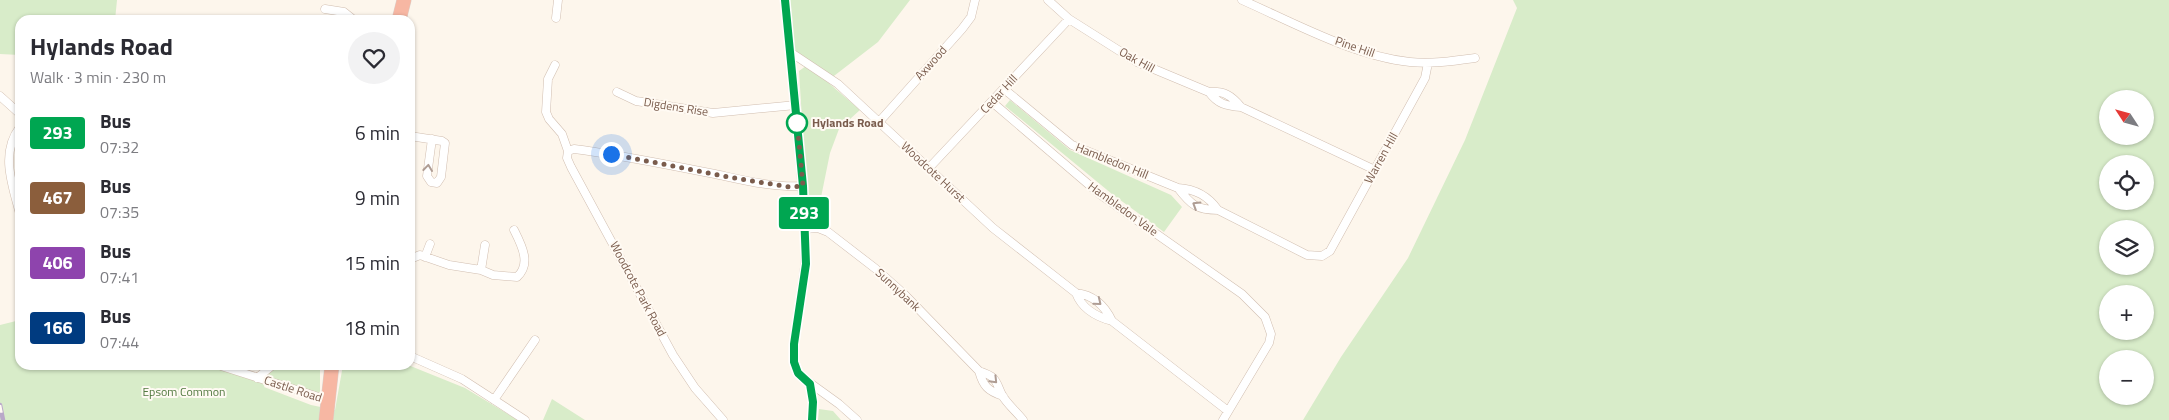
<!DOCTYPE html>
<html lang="en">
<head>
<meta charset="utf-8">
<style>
  :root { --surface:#fff; --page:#f2f2f3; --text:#2b2b33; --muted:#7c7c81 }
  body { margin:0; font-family:"Titillium Web",sans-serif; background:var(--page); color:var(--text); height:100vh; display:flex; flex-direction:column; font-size:19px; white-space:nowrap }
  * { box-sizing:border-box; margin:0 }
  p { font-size:16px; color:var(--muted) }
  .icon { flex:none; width:28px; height:28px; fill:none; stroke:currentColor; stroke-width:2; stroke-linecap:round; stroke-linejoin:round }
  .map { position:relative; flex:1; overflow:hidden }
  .drawer { position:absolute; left:15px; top:15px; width:400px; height:355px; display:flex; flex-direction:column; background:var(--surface); border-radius:15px; box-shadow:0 1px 4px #0004 }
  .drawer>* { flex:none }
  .badge { padding:0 10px; border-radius:4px; font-size:18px; line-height:32px }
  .needle { width:32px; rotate:306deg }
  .controls { position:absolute; left:2099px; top:90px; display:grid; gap:10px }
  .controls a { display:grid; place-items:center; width:55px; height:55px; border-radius:50%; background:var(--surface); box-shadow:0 1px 4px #0004; font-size:25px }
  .you { position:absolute; width:25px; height:25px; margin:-12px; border:4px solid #fff; border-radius:50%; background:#1a73e8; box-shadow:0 0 0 8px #1a73e833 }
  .map>.badge { position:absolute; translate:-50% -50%; box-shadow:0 0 0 2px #fff }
  .round { display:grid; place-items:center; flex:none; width:52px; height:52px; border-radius:26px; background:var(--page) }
  .head { display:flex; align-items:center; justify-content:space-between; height:85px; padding:0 15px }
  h1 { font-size:24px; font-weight:700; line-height:38px }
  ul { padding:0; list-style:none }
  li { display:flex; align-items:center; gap:15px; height:65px; padding:0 15px }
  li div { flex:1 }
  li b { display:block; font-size:19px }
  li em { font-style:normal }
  li .badge { min-width:55px; font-weight:700; text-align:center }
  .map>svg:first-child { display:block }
  .green { fill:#d8ecc9; fill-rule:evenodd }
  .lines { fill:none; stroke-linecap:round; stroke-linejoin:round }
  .street-casing { stroke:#d1beb0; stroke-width:9 }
  .highway-casing { stroke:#dad1cd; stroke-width:15 }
  .street { stroke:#fff; stroke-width:8 }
  .highway { stroke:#f7b7a3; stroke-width:14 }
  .rail-casing { stroke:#b9a8c9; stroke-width:4.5 }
  .rail { stroke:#fffaf3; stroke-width:2.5; stroke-dasharray:8; stroke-linecap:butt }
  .oneway { stroke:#af9d94 }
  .line-casing { stroke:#fff; stroke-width:11 }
  .line { stroke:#00a651; stroke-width:8 }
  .walk { stroke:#7a5c4d; stroke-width:5; stroke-dasharray:0 9 }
  .stop-dot { fill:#fff; stroke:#00a651; stroke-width:2.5 }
  .labels { text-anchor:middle; stroke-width:4; stroke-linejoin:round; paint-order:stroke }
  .street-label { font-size:12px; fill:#7a5c4d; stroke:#fffaf3 }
  .stop-label { font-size:12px; font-weight:bold; fill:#7a5c4d; stroke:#fffaf3; text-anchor:start }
  .park-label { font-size:12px; fill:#537a41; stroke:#fffaf3 }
</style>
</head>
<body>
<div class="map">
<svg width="2169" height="420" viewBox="0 0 2169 420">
  <rect width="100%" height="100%" fill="#fdf6ec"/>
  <!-- green -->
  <path class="green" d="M0 0H117L115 20H20V55L0 54Z
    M790 0H910L878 42 830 79 794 49Z
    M1513 0H2169V420H1303L1341 357 1408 258 1465 140 1517 8ZM2108 99H2145V136H2108ZM2108 164H2145V201H2108ZM2108 229H2145V266H2108ZM2108 294H2145V331H2108ZM2108 359H2145V396H2108Z
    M806 66 824 79 860 110 839 129 830 153 817 217 808 216 799 71Z
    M1010 100 1070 150 1171 195 1182 207 1164 232 1112 194 1005 106Z
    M20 320V365H210L266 383 264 387 311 405 335 410 343 365H408L465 388 518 420H0V325Z
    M277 365H320V394L267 378 266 374Z
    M552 399 585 420H543Z
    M819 409 833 411 841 420H818Z"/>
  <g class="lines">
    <defs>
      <path id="street" d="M785 0 796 105 805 229V264L794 344V363L798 373 803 378 839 404 857 420
        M1048 0 1069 19 1137 62 1209 92C1224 91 1231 95 1241 107L1375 170
        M1242 0C1294 23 1354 56 1410 62 1432 64 1453 61 1475 58
        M325 9 344 12 354 20
        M556 18 558 0
        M790 52 838 84 993 228 1076 293C1082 309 1097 317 1112 321L1228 411
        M555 65 548 79 546 112 549 119 562 134 568 151
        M1004 89 1072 145 1178 188C1196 189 1208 196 1218 210L1307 255 1322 256 1330 251 1425 78 1428 63
        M617 92 636 101 713 113 796 105
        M1209 92C1218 104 1226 106 1241 107
        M0 96 20 114
        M992 102 1101 195 1242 294 1265 317 1271 334 1269 343 1223 420
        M879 122 962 29 971 17 975 0
        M20 127C0 153 12 184 20 214
        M410 136 442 141 445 143 441 177 437 183 431 182 427 176 432 139
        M568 151 567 158 571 167 673 355 695 388 723 420
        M568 151 574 149C621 155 668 165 715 174 743 180 774 188 803 186
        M929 168 1069 19
        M1178 188C1191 205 1197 210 1218 210
        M805 229 818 228 828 232 876 269 903 293 979 371C983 386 988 391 1003 396
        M485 245 481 270 493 275 517 277C532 264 521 244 514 230
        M425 257 430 244
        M410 259 420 255 449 265 481 270
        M1076 293C1093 295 1105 306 1112 321
        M410 356 462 379 525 420
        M218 365 328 400
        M979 371C997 377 995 380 1002 395 1007 404 1017 412 1023 420
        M257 378 273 365
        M810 384 813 402 812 420
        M494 400 535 340"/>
      <path id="highway" d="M399 20 404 0
        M326 420 332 365"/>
    </defs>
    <!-- street casing -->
    <use href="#street" class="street-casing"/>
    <!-- highway casing -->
    <use href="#highway" class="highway-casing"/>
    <!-- street -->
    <use href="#street" class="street"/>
    <!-- highway -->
    <use href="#highway" class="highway"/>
    <defs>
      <path id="rail" d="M0 405 3 420"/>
    </defs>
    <!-- rail casing -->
    <use href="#rail" class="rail-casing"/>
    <!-- rail -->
    <use href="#rail" class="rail"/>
  </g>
  <!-- one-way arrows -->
  <defs><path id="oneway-chevron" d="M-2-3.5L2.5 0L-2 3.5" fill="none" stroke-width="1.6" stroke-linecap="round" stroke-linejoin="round" transform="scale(1.25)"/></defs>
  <g class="oneway">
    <use href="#oneway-chevron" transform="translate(428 168) rotate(-83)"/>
    <use href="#oneway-chevron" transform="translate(1196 205) rotate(-148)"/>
    <use href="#oneway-chevron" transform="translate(1098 302) rotate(39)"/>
    <use href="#oneway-chevron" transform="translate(994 380) rotate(46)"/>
  </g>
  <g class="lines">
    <defs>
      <path id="line" d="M785 0 803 186 806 264 794 344V362L798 373 810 384 813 402 812 420"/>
    </defs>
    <!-- line casing -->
    <use href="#line" class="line-casing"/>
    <!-- line -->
    <use href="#line" class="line"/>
    <!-- walk -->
    <path class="walk" d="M611 154 729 177 789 187 803 186 797 121V123"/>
  </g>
  <!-- markers -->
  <circle class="stop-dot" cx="797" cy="123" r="10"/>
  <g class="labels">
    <!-- street labels -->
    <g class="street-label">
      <text transform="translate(1355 47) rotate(19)" y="4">Pine Hill</text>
      <text transform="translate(1137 60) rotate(29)" y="4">Oak Hill</text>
      <text transform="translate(931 63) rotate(-48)" y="4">Axwood</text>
      <text transform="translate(999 94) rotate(-47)" y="4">Cedar Hill</text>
      <text transform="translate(676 107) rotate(9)" y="4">Digdens Rise</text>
      <text transform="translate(1381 158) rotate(-61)" y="4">Warren Hill</text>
      <text transform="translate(1112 161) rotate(22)" y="4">Hambledon Hill</text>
      <text transform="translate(933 172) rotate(43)" y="4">Woodcote Hurst</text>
      <text transform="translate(1123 209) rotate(36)" y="4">Hambledon Vale</text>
      <text transform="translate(638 289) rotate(62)" y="4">Woodcote Park Road</text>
      <text transform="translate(898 290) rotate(43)" y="4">Sunnybank</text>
      <text transform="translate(293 389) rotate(18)" y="4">Castle Road</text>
    </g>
    <!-- stop labels -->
    <g class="stop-label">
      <text x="812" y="127">Hylands Road</text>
    </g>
    <!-- park labels -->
    <g class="park-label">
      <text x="184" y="396">Epsom Common</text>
    </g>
  </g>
</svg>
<div class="controls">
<a><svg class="needle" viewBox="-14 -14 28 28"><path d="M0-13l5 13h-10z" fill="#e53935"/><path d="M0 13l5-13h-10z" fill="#7c7c81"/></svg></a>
<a><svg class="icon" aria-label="locate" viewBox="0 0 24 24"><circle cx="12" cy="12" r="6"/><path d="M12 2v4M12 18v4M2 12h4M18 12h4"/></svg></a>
<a><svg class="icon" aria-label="layers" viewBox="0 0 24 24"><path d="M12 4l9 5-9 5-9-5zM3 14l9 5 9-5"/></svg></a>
<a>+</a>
<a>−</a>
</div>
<div class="you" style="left:611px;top:154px"></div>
<b class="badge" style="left:804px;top:213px;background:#00a651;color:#fff">293</b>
<section class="drawer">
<div class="head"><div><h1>Hylands Road</h1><p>Walk · 3 min · 230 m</p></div><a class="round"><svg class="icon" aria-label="heart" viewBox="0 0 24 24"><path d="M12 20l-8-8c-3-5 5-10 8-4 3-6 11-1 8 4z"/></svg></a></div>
<ul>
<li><span class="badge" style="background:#00a651;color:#fff">293</span><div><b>Bus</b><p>07:32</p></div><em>6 min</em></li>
<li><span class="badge" style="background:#8b5e3c;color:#fff">467</span><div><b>Bus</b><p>07:35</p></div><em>9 min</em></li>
<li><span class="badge" style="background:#8e44ad;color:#fff">406</span><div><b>Bus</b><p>07:41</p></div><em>15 min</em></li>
<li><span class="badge" style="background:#003b80;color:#fff">166</span><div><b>Bus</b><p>07:44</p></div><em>18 min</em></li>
</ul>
</section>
</div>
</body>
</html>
